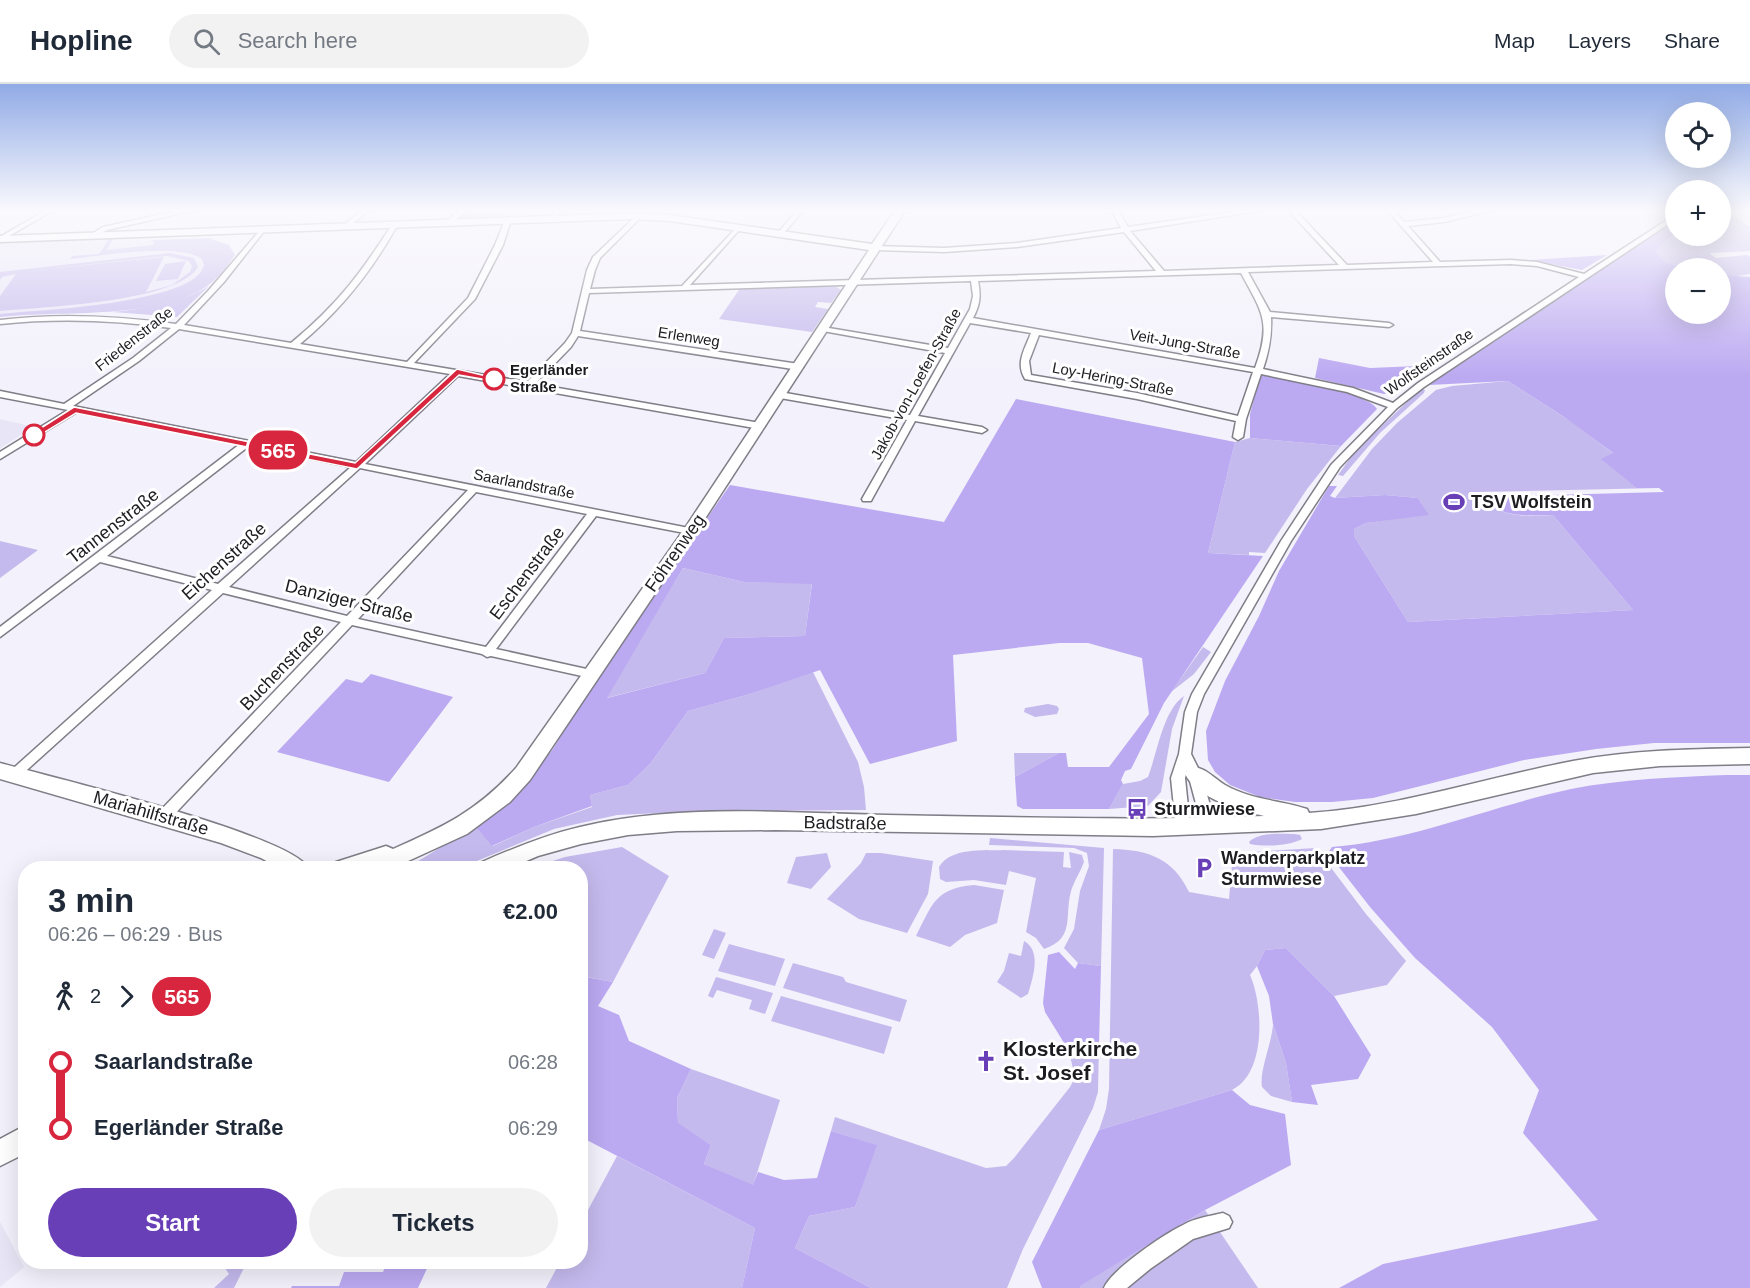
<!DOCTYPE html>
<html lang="en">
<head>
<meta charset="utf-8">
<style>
  :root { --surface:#fff; --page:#f2f2f3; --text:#1f2937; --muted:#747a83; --line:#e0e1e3; --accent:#693fb7 }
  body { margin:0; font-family:Arial,sans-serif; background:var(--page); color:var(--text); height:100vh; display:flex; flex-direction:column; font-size:22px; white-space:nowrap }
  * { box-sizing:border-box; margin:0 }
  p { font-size:20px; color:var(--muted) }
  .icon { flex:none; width:33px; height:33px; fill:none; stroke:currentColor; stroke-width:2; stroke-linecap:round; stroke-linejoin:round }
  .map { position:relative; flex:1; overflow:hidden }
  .sheet { position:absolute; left:18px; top:777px; width:570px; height:408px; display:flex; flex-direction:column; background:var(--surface); border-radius:24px; box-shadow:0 6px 24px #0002 }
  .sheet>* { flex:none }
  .badge { padding:0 12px; border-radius:20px; font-size:21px; line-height:39px }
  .buttons { position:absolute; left:1665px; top:18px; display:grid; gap:12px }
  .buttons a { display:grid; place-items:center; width:66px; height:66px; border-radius:50%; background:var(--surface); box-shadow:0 6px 24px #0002; font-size:30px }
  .map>.badge { position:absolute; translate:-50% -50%; box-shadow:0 0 0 3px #fff }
  .legs { display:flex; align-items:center; gap:9px; height:66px; padding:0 30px; font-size:20px }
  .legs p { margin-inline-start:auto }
  .head { display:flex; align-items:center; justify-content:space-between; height:102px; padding:0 30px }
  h1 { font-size:33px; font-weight:600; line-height:45px }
  .cta { display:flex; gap:12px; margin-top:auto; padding:12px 30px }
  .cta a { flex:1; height:69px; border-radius:36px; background:var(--accent); color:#fff; font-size:24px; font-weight:600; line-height:69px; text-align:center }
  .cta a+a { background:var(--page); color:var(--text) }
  ul { padding:0 30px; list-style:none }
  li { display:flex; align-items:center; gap:21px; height:66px; font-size:22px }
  li i { display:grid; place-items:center; width:9px; height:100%; margin:0 8px; background:currentColor }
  li i::after { content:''; width:15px; height:15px; margin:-8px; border:4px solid; border-radius:50%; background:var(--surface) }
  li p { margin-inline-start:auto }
  li:first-child i { background:linear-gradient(#0000 50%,currentColor 0) }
  li:last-child i { background:linear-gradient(currentColor 50%,#0000 0) }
  header { display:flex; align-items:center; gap:36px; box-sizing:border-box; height:84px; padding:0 30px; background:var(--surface); border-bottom:2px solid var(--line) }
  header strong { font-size:28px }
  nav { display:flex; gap:33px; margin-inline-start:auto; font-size:21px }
  .search { width:420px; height:54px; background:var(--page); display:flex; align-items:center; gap:15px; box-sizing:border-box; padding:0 21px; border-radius:33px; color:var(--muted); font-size:22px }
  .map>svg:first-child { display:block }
  .built { fill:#e8e5f6 }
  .green { fill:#c5baed; fill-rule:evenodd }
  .forest { fill:#bba9f1; fill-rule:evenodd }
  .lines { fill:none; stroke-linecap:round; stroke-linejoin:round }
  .street-casing { stroke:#7f7d86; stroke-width:3 }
  .secondary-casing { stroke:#7f7d86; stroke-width:3 }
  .street { fill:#fff; fill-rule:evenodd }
  .secondary { fill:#fff; fill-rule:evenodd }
  .line-1 { fill:#d7263d; stroke:#fff; stroke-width:1.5 }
  .stop-1-dot { fill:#fff; stroke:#d7263d; stroke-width:3 }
  .labels { text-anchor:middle; stroke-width:6; stroke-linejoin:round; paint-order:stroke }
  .far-street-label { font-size:15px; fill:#1d1c20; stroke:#fff }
  .far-stop-label { font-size:15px; font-weight:bold; fill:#1d1c20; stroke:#fff; text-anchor:start }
  .poi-label { font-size:18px; font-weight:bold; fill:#1d1c20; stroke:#fff; text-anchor:start }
  .street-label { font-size:18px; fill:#1d1c20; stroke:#fff }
  .near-poi-label { font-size:21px; font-weight:bold; fill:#1d1c20; stroke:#fff; text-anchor:start }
</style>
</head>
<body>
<header>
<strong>Hopline</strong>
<div class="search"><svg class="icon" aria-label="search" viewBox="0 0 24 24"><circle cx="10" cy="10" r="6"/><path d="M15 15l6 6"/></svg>Search here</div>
<nav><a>Map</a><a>Layers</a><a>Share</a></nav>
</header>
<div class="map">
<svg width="1750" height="1204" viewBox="0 0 1750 1204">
  <rect width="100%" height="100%" fill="#f3f1fb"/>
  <!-- built -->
  <path class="built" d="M113 155 150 156 155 157 154 161 216 158 193 208 0 233V159Z
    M0 335 30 342 26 348 0 364Z
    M0 1138 24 1183 0 1203Z"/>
  <!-- green -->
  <path class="green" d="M471 125H508L504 134H461Z
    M1721 130H1731L1750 143V167L1709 169 1716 174 1747 171 1750 173V190L1732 193 1721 191 1720 184H1691L1666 179 1655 167 1675 150 1676 152H1720Z
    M209 154 229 161 235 171C228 181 220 192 211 199 163 237 59 226 0 233V230C36 226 196 220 204 181L202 175C179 158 101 172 70 175L72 172 99 170 109 155H113L107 166 153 161 154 157 150 156Z
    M170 169 194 174 198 183C178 218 42 223 0 227V212L16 190 2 193 0 196V188ZM167 172 189 177 192 182 190 188 172 201 146 208 164 173 17 188Z
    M186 177 178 195 156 197 165 180Z
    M819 201 835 202 841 206 831 219 818 218 815 223 828 225 812 248 719 235 741 203Z
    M209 202 177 233 167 232 171 227H166L164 232 113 228C147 224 179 220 209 202Z
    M1508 297 1570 337 1659 404 1476 408C1501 435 1519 432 1553 431L1633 526 1408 538 1354 452V445L1366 439 1428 430 1418 414 1385 411 1335 414 1372 365 1397 339 1436 306 1452 302Z
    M1421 305 1425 306 1424 309 1380 349 1343 392 1338 391 1356 366Z
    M1250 354 1341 362 1307 405 1265 469 1249 468V471L1208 469 1235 358Z
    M0 457 38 466 0 494Z
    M683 484 744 498 812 499 805 552 724 554 705 589 606 614Z
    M1203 563 1211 568 1194 590 1171 608Z
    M813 588 858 678 864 703 866 726 705 727 617 731 554 745 460 784H407L475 742 493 762 534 743 592 723 590 711 628 701 650 680 688 627 750 610Z
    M1184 612 1172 645 1161 708 1148 722 1109 725 1123 700 1140 697 1148 693C1157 670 1163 626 1184 612Z
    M1048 620 1057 622 1059 625 1057 630 1035 633 1024 628 1025 624Z
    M1014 669H1059L1015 693Z
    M1294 750 1300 751 1302 755C1289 762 1265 763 1250 760L1249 758C1259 748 1280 750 1294 750Z
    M990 754 1104 764 1101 882 1078 879 1064 864 1074 845 1080 807 1089 782 1087 769 1074 764 989 761Z
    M622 763 669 792 613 898 581 892 580 784H531L565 773Z
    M1316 764 1366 830 1406 877 1387 901 1334 912 1286 864 1265 866 1257 882 1250 891C1263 920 1267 989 1232 1006L1099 1046 1106 1025 1109 1005 1113 765C1148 766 1173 774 1189 808L1229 815 1233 769Z
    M1004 766 1064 768 1063 783 1071 784 1069 768 1082 771 1084 778C1081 787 1075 795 1072 804 1063 830 1077 854 1044 865L1036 854 1026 848 1036 794 1009 787 1006 801 974 796 946 798 940 795 939 783C951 763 983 767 1004 766Z
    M827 769 831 783 811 805 787 799 796 773Z
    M866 769H881L933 777 928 810 907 849 859 835 827 815 861 779Z
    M974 801 1004 806 997 839 965 851 950 863 916 852C932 821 935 804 974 801Z
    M714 845 726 849 714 875 702 871Z
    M1024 857C1042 867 1033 893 1028 910L1021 914 997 898 1004 887 1009 869 1021 872Z
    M729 860 785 875 775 902 718 887Z
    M793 879 843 893 846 898 907 916 900 938 783 904Z
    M716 893 773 909 765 930 749 925 752 916 717 906 713 914 708 912Z
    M781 912 892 943 884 970 771 937Z
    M1273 940 1286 979 1292 1018 1271 1012 1262 1003C1259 987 1272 959 1273 940Z
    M1099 960 1098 1008 1093 1024 1023 1165 1007 1204H871L795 1164 809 1132 855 1123 876 1061 831 1047 835 1033 986 1084 1006 1082 1014 1074 1070 1003 1075 994 1069 967Z
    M691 985 780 1016 753 1102 704 1080 711 1061 678 1040 677 1014Z
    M617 1072 755 1144 742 1204H546L560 1178H580L581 1139Z
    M1205 1126 1258 1204H1080L1079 1202Z
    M221 1178H247L234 1204H214L229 1190Z"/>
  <!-- forest -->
  <path class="forest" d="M1672 139H1675V150L1655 167 1666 179 1691 184H1676V230H1720L1721 191 1750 193V659H1654L1596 665 1524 676 1373 714 1332 718H1295L1260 713 1230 701 1215 688 1208 676 1206 647 1225 597 1259 532 1279 487 1329 402H1337L1330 412 1335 414 1385 411 1418 414 1429 431 1366 439 1354 445V452L1408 538 1633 526 1553 431C1520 431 1506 435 1480 413L1664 408 1659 404H1637L1601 375 1613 369 1564 333 1508 297 1429 301Z
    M1607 171 1582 186 1530 176Z
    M1319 274 1370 284 1418 282 1429 286 1395 308 1384 310 1315 294Z
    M1263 291C1282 292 1371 310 1377 325L1341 362 1250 354V330L1260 293Z
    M1016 315 1235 358 1208 469 1263 472 1164 619 1131 685 1125 687 1121 696 1123 700 1109 725H1023L1017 722 1015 693 1059 669H1066L1068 683H1109L1149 630 1142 574 1088 559H1059L953 571 957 657 870 680 820 586 750 610 688 627 650 680 628 701 590 711 592 722 534 743 492 762 475 742 519 708 553 665 595 596 730 401 944 438ZM683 484 744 498 812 500 805 552 724 554 705 589 607 614Z
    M371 590 453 613 389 698 277 668 346 595 362 599Z
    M1726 691H1750V1204H1339L1383 1180 1598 1136 1523 1049 1539 1006 1492 943 1415 874 1370 823 1328 769 1332 763C1415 756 1491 722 1571 705 1622 695 1675 693 1726 691Z
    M1286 864 1334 912 1371 971 1358 995 1311 1001 1318 1021 1292 1018 1286 979 1273 940 1269 912 1257 882 1265 866Z
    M1059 868 1075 885 1078 879 1101 882 1099 960 1069 967 1045 928 1043 919 1048 871Z
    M580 892 613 898 598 922 619 931 629 957 691 985 677 1014 678 1039 711 1061 704 1080 753 1101 758 1088 784 1096 817 1094 831 1047 877 1061 855 1123 809 1132 795 1164 871 1204H742L755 1144 581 1053Z
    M1232 1006 1250 1021 1285 1030 1291 1081 1205 1126 1080 1202V1204H1042L1032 1178 1099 1046Z
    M387 1178H430L418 1204H291L292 1202H339L344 1188H383Z"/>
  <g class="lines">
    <defs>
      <path id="street" d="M48 125H56L0 157V153Z
        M186 125H200L107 146 93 153 90 151 103 143Z
        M364 125H371L348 143H344V141Z
        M461 125H469L451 139H447V137Z
        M558 125H565L554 135H550V133Z
        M798 125H805L782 151H778V149Z
        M1111 125H1117L1128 143 1253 125H1272L1130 147 1164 187 1339 181 1287 125H1294L1347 181 1433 178 1386 125H1393L1404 138 1444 134 1485 125H1499L1444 138 1408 142 1440 178 1511 176 1537 178 1584 190 1676 130V135L1424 303 1397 324 1340 383 1291 457 1204 610 1197 628 1191 670 1201 690 1216 742 1214 746 1209 748 1204 746 1202 742 1187 686 1185 694 1190 743 1188 747 1183 749 1178 747 1176 743 1171 694 1179 670 1185 628 1192 610 1281 457 1331 381 1388 323 1347 308 1261 290 1246 335 1243 353 1238 356 1233 353 1236 337 1137 315 1025 295C1015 279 1025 265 1031 249L970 239 918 332 982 343 987 346 982 349 915 337 872 415 871 417H863L862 415 907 336 780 314 776 311 780 308 910 331 945 269 823 247 819 245 823 243 948 264 970 225 973 212 971 197 589 209 580 247 799 280 803 283 799 286 578 252 571 263 535 300 760 339 765 342 760 345 458 292 365 380 694 445 695 447 690 450 596 432 496 565 591 586 597 590 595 593 591 594 491 572 487 573 482 570 352 541 169 736 164 738 159 736 157 732 159 728 341 538 223 509 18 694 13 695 8 694 7 690 212 506 100 478 0 553V543L240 360 77 328 0 375V368L68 326 0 313V307L64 320 133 274 171 244C114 236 58 234 0 240V236C59 229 117 232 176 240L208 207 262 144 265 146 224 198 184 241 291 259C338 220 361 189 393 139L395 138 398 140C372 187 341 226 300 260L407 278 468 214 495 161 505 136 508 134 511 136 503 161 475 215 414 279 527 298 565 259 572 249 587 186 593 173 637 131 642 132 600 174 595 186 590 205 682 202 738 142 740 143V145L690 201 1156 187 1124 148 1017 163 944 168 875 166 871 164 875 162 944 164 1017 159 1121 144ZM1511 180 1537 182 1579 193 1418 299 1393 319 1353 304 1263 285C1269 267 1272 252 1271 233L1389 243 1393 241 1389 239 1270 228 1248 188ZM1241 189C1262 228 1272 238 1255 284L973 234C980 221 981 212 978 197ZM179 245 450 290 356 378 73 322 139 277ZM1039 251 1253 288 1238 332 1137 309 1031 291 1029 277ZM249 362 351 383 218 500 107 472ZM360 384 468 406 347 532 229 503ZM476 408 587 430 486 563 358 535Z
        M1223 1129 1229 1132 1232 1138 1229 1144 1193 1155 1150 1185 1127 1204H1104C1111 1186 1164 1150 1183 1141 1195 1134 1210 1132 1223 1129Z"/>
      <path id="secondary" d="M896 125H906L695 450 530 696 510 718 467 750 393 784H332L336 778 386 762 393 765C445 742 477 727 516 684L685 444 869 166 670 137 632 135 0 158V152L632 129 670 131 872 160Z
        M1750 664V680L1660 682 1593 689 1416 730 1321 745 1153 752 775 746 677 747 628 751 581 760 538 772 510 784H478L482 778C514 764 546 751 580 743 679 719 786 729 887 731 1013 733 1139 737 1264 732 1239 726 1198 715 1185 690L1188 684C1203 680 1213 694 1225 701 1251 716 1280 716 1307 725L1309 729C1399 723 1485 694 1573 677 1631 666 1691 665 1750 664Z
        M0 679C47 692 292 751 308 784H279L261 774 221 759 0 695Z
        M26 1041V1069L0 1082V1055Z"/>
    </defs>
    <!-- street casing -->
    <use href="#street" class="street-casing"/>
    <!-- secondary casing -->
    <use href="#secondary" class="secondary-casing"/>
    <!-- street -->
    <use href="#street" class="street"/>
    <!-- secondary -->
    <use href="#secondary" class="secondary"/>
  </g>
  <!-- sky -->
  <linearGradient id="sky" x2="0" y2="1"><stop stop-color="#91abe6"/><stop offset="0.43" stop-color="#faf9fd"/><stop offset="1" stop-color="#faf9fd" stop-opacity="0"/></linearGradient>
  <rect width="1750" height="294" fill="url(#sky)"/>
  <!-- line-1 -->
  <path class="line-1" d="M457 285 499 295 494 297 459 291 357 385 76 329 37 353 30 351 74 323 355 379Z"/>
  <!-- icons -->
  <defs>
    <symbol id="stadium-bare" viewBox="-9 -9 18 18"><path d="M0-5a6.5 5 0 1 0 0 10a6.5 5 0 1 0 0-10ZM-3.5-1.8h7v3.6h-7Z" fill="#693fb7" stroke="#fff" stroke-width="2.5" paint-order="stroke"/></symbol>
    <symbol id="bus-bare" viewBox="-9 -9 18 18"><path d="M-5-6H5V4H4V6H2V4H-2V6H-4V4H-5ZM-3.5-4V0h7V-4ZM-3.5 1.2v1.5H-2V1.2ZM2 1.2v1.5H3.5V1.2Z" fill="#693fb7" stroke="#fff" stroke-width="2.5" paint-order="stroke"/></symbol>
    <symbol id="parking-bare" viewBox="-9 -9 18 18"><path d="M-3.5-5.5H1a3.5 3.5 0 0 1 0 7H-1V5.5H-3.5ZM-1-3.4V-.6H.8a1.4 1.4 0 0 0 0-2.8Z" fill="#693fb7" stroke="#fff" stroke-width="2.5" paint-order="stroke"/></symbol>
    <symbol id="church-bare" viewBox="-9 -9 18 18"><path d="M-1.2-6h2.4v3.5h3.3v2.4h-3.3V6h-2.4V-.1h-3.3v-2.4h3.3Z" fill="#693fb7" stroke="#fff" stroke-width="2.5" paint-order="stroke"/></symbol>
  </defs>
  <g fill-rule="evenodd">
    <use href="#stadium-bare" x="1439" y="403" width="30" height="30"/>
    <use href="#bus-bare" x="1122" y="710" width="30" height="30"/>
    <use href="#parking-bare" x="1189" y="769" width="30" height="30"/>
    <use href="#church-bare" x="971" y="962" width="30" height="30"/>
  </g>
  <!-- markers -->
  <g class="stop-1-dot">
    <circle cx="494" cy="295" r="10"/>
    <circle cx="34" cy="351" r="10"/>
  </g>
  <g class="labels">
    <!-- far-street labels -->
    <g class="far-street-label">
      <text transform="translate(689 253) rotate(9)" y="5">Erlenweg</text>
      <text transform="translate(134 255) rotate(-38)" y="5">Friedenstraße</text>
      <text transform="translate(1185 260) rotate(10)" y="5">Veit-Jung-Straße</text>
      <text transform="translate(1429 278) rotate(-35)" y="5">Wolfsteinstraße</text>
      <text transform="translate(1113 295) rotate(11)" y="5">Loy-Hering-Straße</text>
      <text transform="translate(916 300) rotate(-61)" y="5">Jakob-von-Loefen-Straße</text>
      <text transform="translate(524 400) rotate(11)" y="5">Saarlandstraße</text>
    </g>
    <!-- far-stop labels -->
    <g class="far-stop-label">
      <text x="510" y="291">Egerländer<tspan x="510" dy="17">Straße</tspan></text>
    </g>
    <!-- poi labels -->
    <g class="poi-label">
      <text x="1471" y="424">TSV Wolfstein</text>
      <text x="1154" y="731">Sturmwiese</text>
      <text x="1221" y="780">Wanderparkplatz<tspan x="1221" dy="21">Sturmwiese</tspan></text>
    </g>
    <!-- street labels -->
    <g class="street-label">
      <text transform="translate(113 442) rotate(-38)" y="6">Tannenstraße</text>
      <text transform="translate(675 469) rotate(-55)" y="6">Föhrenweg</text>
      <text transform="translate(224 477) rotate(-42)" y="6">Eichenstraße</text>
      <text transform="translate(527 489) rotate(-53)" y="6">Eschenstraße</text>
      <text transform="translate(349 517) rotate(14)" y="6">Danziger Straße</text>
      <text transform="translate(282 583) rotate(-46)" y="6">Buchenstraße</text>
      <text transform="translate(151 729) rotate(16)" y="6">Mariahilfstraße</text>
      <text transform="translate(845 739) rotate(1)" y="6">Badstraße</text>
    </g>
    <!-- near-poi labels -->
    <g class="near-poi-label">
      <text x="1003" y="972">Klosterkirche<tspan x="1003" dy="24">St. Josef</tspan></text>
    </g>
  </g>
</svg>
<div class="buttons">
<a><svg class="icon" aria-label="locate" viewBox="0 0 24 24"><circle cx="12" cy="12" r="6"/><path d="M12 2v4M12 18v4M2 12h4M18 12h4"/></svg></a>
<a>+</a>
<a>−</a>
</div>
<b class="badge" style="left:278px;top:366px;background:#d7263d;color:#fff">565</b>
<section class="sheet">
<div class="head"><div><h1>3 min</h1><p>06:26 – 06:29 · Bus</p></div><b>€2.00</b></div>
<div class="legs"><svg class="icon" aria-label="walk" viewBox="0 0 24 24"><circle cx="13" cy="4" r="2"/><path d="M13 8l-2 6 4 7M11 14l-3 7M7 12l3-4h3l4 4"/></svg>2<svg class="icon" aria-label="forward" viewBox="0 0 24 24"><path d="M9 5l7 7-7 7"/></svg><b class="badge" style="background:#d7263d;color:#fff">565</b></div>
<ul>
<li><i style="color:#d7263d"></i><b>Saarlandstraße</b><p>06:28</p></li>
<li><i style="color:#d7263d"></i><b>Egerländer Straße</b><p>06:29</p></li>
</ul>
<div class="cta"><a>Start</a><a>Tickets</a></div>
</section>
</div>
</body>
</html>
